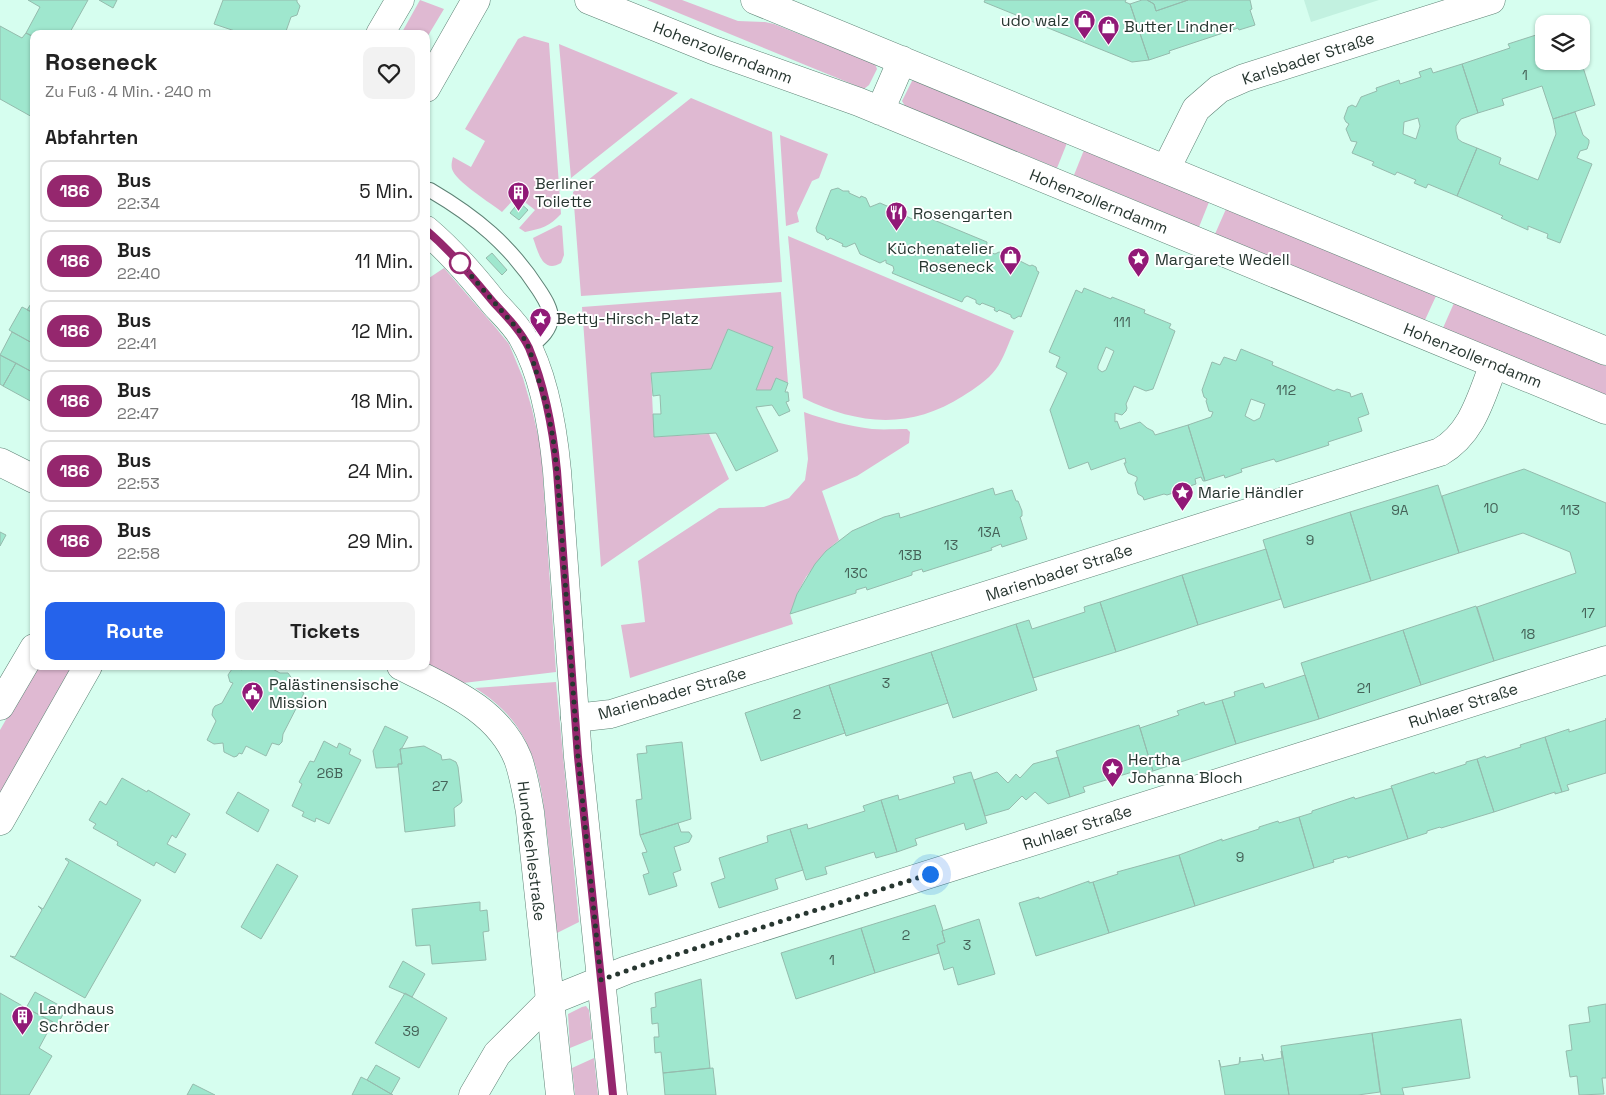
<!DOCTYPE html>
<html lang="de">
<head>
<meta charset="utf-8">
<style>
  :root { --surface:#fff; --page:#f2f2f2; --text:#222; --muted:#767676; --line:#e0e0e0; --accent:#2563eb }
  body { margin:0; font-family:"Space Grotesk",sans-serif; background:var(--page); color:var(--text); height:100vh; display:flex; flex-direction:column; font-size:19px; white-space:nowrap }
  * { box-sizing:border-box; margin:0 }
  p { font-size:16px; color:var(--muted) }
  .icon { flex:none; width:28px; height:28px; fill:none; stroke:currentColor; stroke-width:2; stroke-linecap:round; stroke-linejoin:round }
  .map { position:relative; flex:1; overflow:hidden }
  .drawer { position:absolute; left:30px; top:30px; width:400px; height:640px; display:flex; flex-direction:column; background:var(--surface); border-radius:10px; box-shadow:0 1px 4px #0004 }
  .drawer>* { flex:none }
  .badge { padding:0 10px; border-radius:16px; font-size:18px; line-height:32px }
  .buttons { position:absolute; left:1535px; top:15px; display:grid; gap:10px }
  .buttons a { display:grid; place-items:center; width:55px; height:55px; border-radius:10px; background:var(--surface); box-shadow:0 1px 4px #0004; font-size:25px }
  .you { position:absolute; width:25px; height:25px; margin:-12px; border:4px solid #fff; border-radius:50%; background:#1a73e8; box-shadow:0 0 0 8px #1a73e833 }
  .map>.badge { position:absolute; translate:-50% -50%; box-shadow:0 0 0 2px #fff }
  h2 { padding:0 15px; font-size:19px; line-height:45px }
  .round { display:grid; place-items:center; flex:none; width:52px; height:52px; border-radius:10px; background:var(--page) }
  .head { display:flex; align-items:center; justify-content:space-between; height:85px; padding:0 15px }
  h1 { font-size:24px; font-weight:800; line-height:38px }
  .primary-button { display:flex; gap:10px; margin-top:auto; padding:10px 15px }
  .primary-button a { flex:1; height:58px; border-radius:10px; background:var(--accent); color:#fff; font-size:20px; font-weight:800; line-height:58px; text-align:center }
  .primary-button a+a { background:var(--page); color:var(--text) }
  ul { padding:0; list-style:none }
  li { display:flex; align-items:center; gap:15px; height:62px; margin:0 10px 8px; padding:0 5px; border:2px solid var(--line); border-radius:10px }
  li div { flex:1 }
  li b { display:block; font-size:19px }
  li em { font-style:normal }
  li .badge { min-width:55px; font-weight:700; text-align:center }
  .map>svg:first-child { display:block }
  .built { fill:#c2f1e0 }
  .green { fill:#dfb9d2 }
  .building { fill:#9fe7ce; stroke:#95bbad; fill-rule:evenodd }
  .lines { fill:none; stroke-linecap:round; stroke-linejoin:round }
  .service-casing { stroke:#5e8275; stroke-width:16 }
  .minor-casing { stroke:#5e8275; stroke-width:29 }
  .tertiary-casing { stroke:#5e8275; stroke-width:29 }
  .secondary-casing { stroke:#5e8275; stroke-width:29 }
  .service { stroke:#fff; stroke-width:14 }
  .minor { stroke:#fff; stroke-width:28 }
  .tertiary { stroke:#fff; stroke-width:28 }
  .secondary { stroke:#fff; stroke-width:28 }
  .line-casing { stroke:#fff; stroke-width:11 }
  .line { stroke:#95276e; stroke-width:8 }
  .walk { stroke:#273630; stroke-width:5; stroke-dasharray:0 9 }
  .stop-dot { fill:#fff; stroke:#95276e; stroke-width:2.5 }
  .labels { text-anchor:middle; stroke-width:4; stroke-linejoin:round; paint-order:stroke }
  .number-label { font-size:14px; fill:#456258 }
  .poi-label { font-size:16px; fill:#273630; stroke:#fff; text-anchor:start }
  .street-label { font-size:16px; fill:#273630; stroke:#fff }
</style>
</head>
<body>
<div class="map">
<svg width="1606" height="1095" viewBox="0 0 1606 1095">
  <rect width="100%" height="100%" fill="#d6feef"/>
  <!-- built -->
  <path class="built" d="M1304 0H1379L1311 22Z"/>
  <!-- green -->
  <path class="green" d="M420 0 444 9 426 39V34H401Z
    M647 0H682L738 21 765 22 774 24 875 64 877 69 869 85 864 89Z
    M524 36 549 43 561 214C550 226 541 229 525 232L519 228 535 210 517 196 502 212C492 204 455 181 452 169 451 165 452 161 453 157L471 167 485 141 465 129 518 39Z
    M559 44 678 93 571 178Z
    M912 81H915L1067 143 1057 168 905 106 902 101Z
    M691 98 772 132 782 282 581 296 573 192Z
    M780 135 828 154 819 178 812 181 797 213 799 222 786 226Z
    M1084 150 1209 202 1199 227 1074 175Z
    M1226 209 1436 296 1425 320 1215 234Z
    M559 225 562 226 564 255 561 263C542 274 538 251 533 238Z
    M788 236 1014 331C1009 342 1003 360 996 369 988 380 974 389 963 396 910 430 858 425 803 398Z
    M444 268 496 328 509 344 523 378 532 409 541 449 556 672 463 683 426 664V280Z
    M781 292 788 383 776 378 771 390H756L773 347 728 329 711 369 651 373 654 437 709 434 729 479 601 567 582 307Z
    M1454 303 1606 366V395L1443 328Z
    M804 412C826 420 849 426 872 429 884 430 896 429 907 429L910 432 909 443 857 476 822 491 839 540 826 551 806 577 797 594 790 614 793 624 630 678 621 625 645 622 638 561 719 508 764 507 789 498 805 480 808 459Z
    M37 666H75L0 798V730Z
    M556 682 579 922 557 933C554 903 551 872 548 842 541 777 536 726 475 688Z
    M586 1006 589 1010 592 1039 570 1048 568 1014 582 1007Z
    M594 1058 598 1095H575L572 1068Z"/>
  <!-- building -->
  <path class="building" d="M28 0H88L69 34H34V37L26 33 40 7Z
    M99 0H117L113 8Z
    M223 0H297V2L300 6 297 15 291 17 285 34H238V32L214 24Z
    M985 0H1126L1125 2 1130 4 1149 60 1132 62 984 2Z
    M1142 0H1147L1154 4 1156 11 1188 0H1250L1252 9 1250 10 1255 25 1239 30 1238 28 1169 51 1170 53 1149 60 1130 4Z
    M1147 0H1188L1156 11 1154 4Z
    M0 26 22 38 26 33 34 37V118L0 99Z
    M1536 35V39L1544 36V61H1581L1595 105 1553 119 1542 86 1502 99 1504 105 1478 113 1462 64 1510 48 1508 44Z
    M1462 64 1478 113 1461 119 1456 126V131L1458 139 1462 142 1477 148 1457 196 1428 184 1426 188 1414 183 1416 180 1397 172 1395 175 1372 165 1374 162 1352 153 1357 142 1351 141 1346 129 1349 124 1346 122 1344 118 1348 107 1352 105 1356 107 1361 97 1377 91 1376 88 1399 80 1400 84 1421 77 1419 72 1431 68 1433 73ZM1418 118 1420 126 1416 139 1403 134 1404 122Z
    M1575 112 1583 135 1589 140V143L1587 149 1580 151 1577 158 1592 164 1560 243 1547 238 1548 234 1528 226V230L1501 218 1503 216 1457 196 1477 148 1501 158 1499 164 1538 180 1556 134 1553 119Z
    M838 188 843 191H849V193L860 198 861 196 866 198 870 207 880 203 901 212 904 218 906 216 912 219 916 217 917 213 987 242 986 251 995 254 999 252 1002 253V255L1015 260 1016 259 1030 266 1032 265 1036 267 1037 271 1039 272 1021 317 1019 316 1014 319 1011 317V315L999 310 997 312 994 310 995 308 982 303 980 305 976 303V300L967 296 964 298 962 302 892 273 894 270 893 266 886 263V260L880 263 860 254 855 243 846 247 842 246 843 244 830 238 828 240 826 239 825 236 817 232 816 228 831 190Z
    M519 202 528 210 519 220 510 213Z
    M492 253 507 270 502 275 486 258Z
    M1084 288 1111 299 1112 297 1145 310 1144 313 1171 324 1169 328 1175 331 1153 389 1146 391 1134 386 1126 404 1127 408 1126 411 1122 415 1115 413V422L1117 421 1120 429 1140 422 1147 428 1153 431 1155 435 1188 425 1205 481H1203L1201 477 1195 479 1196 484 1190 486 1188 488 1167 495 1164 494 1144 500 1143 497 1138 494 1135 483 1137 480V477L1128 473 1124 463H1126L1125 458 1091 470 1088 462 1069 469 1050 410 1067 373 1056 367 1060 357 1049 352 1076 290 1082 293ZM1106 347 1114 351 1106 370 1102 372 1098 369V366Z
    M34 299V313L27 310Z
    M22 307 34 313V344L9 330Z
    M728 329 773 347 756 390H771L776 378 788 383 785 392H788L789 401 786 402 790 411 779 416 772 405 756 407 778 451 736 471 716 433 654 437 653 414H661L660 395 653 396 651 373 711 369Z
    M12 332 34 344V373L0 355Z
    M1241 349 1273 362 1272 365 1334 391 1337 389 1350 393 1351 397 1362 393 1369 414 1358 418 1362 431 1328 442 1329 445 1276 462 1274 459 1241 469 1242 472 1225 478 1224 475 1205 481 1188 425 1211 417 1213 412 1209 411 1206 401 1207 399 1204 397 1202 390 1212 362 1220 365 1224 357 1236 361ZM1251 399 1265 404 1260 418 1254 421 1245 416Z
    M0 355 16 363 3 386 0 384Z
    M16 363 34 373V403L3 386Z
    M1524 469 1606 503V626L1494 661 1477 607 1576 573 1570 552 1523 533 1459 553 1442 496Z
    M1438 485 1459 553 1371 581 1350 512Z
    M993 488 995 495 1012 490 1016 501H1018L1022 511V516L1020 517 1027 539 1002 547 1001 544 991 548 992 550 923 572 922 569 912 572V575L867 590 866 587 856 590V593L790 614 797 594 815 564 826 551 852 531 884 517 899 513 900 518Z
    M1350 512 1371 581 1284 608 1263 540Z
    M0 532 6 535 0 546Z
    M1266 549 1281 599 1198 625 1182 575Z
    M1182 575 1198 625 1116 652 1100 602Z
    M1100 602 1116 652 1033 678 1016 624 1029 620 1032 629 1085 612 1084 607Z
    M1476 606 1494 661 1421 685 1403 630Z
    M1016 624 1037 690 953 718 931 652Z
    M1403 630 1421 685 1319 719 1301 663Z
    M931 652 948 703 846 736 829 685Z
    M245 666H267L280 673H288L293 680 298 682 295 688 304 693 283 734 282 742 279 745 272 743 266 756 246 746 242 754 239 753 237 756 234 757 224 752 223 743 214 744 207 740 216 721 212 715 213 709 215 706 222 703 233 683 230 682 228 675 232 669 238 668 242 670Z
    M1305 675 1319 719 1236 744 1222 700 1235 696 1234 692 1263 683 1265 688Z
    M829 685 845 733 761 761 745 713Z
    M1222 700 1236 744 1153 771 1140 728 1179 715 1177 711 1204 702 1205 705Z
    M1606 718V773L1567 785 1569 790 1562 792 1545 737 1569 729V732L1606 720Z
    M1139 725 1153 771 1140 775 1139 770 1083 787 1085 792 1070 797 1056 751Z
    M385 726 408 737 402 748 400 749 402 764H398V767L376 768 373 751Z
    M1545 737 1562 792 1555 794V792L1494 812 1477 759 1485 756 1486 758 1521 747 1520 745Z
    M324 741 337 748 339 743 351 749 349 754 361 760 329 824 316 818 315 822 302 816 304 812 292 806 302 784 299 782 310 761 314 762Z
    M682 742 691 819 640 835 636 800 642 799 637 754 647 753 646 746Z
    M424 746 441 755 442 760 450 759 456 762 458 767 462 801 461 803 454 808 455 826 405 832 398 764H402L400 749Z
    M1058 757 1070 797 1048 804 1035 792 1026 800 1022 796 1009 809 985 816 974 780 997 772 1008 783 1016 774 1020 778 1033 764Z
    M1477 759 1494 812 1441 828 1440 827 1427 831V833L1408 839 1391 786 1434 772 1435 774 1466 764V762Z
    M971 772 987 823 966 830 964 823 915 839 917 845 897 852 881 800 898 795 899 800 955 783 953 777Z
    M122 778 147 792 148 790 190 814 176 838 172 835 167 844 186 854 175 873 156 862 154 866 117 845 118 842 93 828 96 824 89 820 100 801 106 805Z
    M1392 788 1408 839 1348 858 1347 856 1333 860 1334 862 1314 868 1299 817 1312 813V811L1354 797 1355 799Z
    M238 792 269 810 258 832 226 813Z
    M881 800 897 852 876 858 874 852 825 867 827 874 806 880 790 829 807 824 808 829 865 811 863 806Z
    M1299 817 1314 868 1195 906 1179 855 1222 839V841L1259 829V827L1278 821 1279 823Z
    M678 823 681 832H689L692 836 689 842 674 847 681 870 673 873 677 886 649 895 643 875 649 873 642 853 647 852 640 835Z
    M790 829 803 870 775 879 778 889 719 908 711 883 725 878 719 858 768 842 767 836Z
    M1179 855 1195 906 1109 933 1093 882 1118 874 1117 872Z
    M66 858 141 900 85 998 10 956 15 957 42 910 38 906 43 909 69 862 65 859Z
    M277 864 298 876 261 939 241 927Z
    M1089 881V883L1093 882 1109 933 1036 956 1019 903 1039 897V899Z
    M480 902V911L487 910 489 931 483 932 486 960 432 964 430 945 416 946 412 909Z
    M935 905 943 930 942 931 945 942 937 945 939 953 875 973 861 928Z
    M979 919 995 974 958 985 953 967 944 970 937 945 945 942 942 931Z
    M861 928 875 973 796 999 781 953Z
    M403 961 425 974 412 997 389 987Z
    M701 979 710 1068 663 1073 661 1052 655 1053 654 1037H659L658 1023 652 1024 651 1008 656 1007 655 993Z
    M35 992 66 1009 56 1027 52 1025 53 1022 26 1008Z
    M0 993 26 1008 53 1022 39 1048 52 1056 29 1095H0Z
    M405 993 447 1018 419 1068 375 1043Z
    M1606 1004V1078H1602L1604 1094 1579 1095 1577 1076 1570 1077 1566 1051 1572 1050 1569 1025 1590 1022 1588 1007Z
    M1461 1019 1470 1078 1402 1088 1404 1095H1381L1372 1033Z
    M1372 1033 1380 1092 1358 1095H1289L1281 1046Z
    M1281 1051H1282L1289 1095H1225L1219 1060 1221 1067 1239 1064 1240 1057V1062L1263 1059 1262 1054 1264 1061 1282 1058Z
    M376 1065 400 1078 391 1094 367 1080Z
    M713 1068 716 1095H665L663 1073Z
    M361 1077 367 1080 393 1095H352Z
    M193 1084 215 1095H187Z"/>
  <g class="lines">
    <defs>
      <path id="service" d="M426 192 430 190C476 217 510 245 539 290 544 298 551 308 551 318 550 332 538 340 529 348"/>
      <path id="minor" d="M1166 169 1196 109 1219 89 1244 78 1491 0
        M0 462 34 479
        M575 718 611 714 1440 452C1473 433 1481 397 1494 364
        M473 1095 497 1054 550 1001 627 970 712 943 1606 660"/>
      <path id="tertiary" d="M0 706 34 648
        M0 821 88 666"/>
      <path id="secondary" d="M589 0 713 50 859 102 1606 410
        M755 0 1606 351
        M380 34 400 0
        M426 88 476 0
        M880 111 902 60
        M426 230C452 252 473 277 494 303 504 314 516 325 523 338 544 375 553 429 557 471L578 757 613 1095
        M401 666C446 689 498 709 518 759 524 776 527 794 530 812L560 1095"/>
    </defs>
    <!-- service casing -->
    <use href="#service" class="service-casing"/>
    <!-- minor casing -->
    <use href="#minor" class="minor-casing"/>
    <!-- tertiary casing -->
    <use href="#tertiary" class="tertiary-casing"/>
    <!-- secondary casing -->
    <use href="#secondary" class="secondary-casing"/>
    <!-- service -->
    <use href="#service" class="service"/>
    <!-- minor -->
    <use href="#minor" class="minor"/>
    <!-- tertiary -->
    <use href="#tertiary" class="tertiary"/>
    <!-- secondary -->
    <use href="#secondary" class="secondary"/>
  </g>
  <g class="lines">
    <defs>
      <path id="line" d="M426 230C452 252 472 277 494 303 507 317 521 331 529 348 545 387 553 429 557 471L578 757 613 1095"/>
    </defs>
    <!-- line casing -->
    <use href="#line" class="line-casing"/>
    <!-- line -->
    <use href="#line" class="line"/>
    <!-- walk -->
    <path class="walk" d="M460 263 521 333 529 348 547 407 553 438 557 471 578 757 601 980 637 967 930 874"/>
  </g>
  <!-- icons -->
  <defs>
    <symbol id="shop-pin" viewBox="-11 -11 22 30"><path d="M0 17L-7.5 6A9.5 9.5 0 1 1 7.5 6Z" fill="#911977" stroke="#fff"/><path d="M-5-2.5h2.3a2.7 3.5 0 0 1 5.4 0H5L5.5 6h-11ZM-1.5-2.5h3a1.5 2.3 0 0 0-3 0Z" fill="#fff"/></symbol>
    <symbol id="building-pin" viewBox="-11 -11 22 30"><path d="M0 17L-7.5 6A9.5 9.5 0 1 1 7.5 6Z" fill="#911977" stroke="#fff"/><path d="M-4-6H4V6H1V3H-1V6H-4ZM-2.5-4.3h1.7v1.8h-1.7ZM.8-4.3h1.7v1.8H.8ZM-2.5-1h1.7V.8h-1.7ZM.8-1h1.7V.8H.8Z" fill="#fff"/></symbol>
    <symbol id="restaurant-pin" viewBox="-11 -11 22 30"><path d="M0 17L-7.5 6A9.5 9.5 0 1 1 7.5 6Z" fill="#911977" stroke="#fff"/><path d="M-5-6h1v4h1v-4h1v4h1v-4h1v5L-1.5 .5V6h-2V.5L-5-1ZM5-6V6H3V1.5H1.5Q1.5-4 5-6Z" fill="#fff"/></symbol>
    <symbol id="sight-pin" viewBox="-11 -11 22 30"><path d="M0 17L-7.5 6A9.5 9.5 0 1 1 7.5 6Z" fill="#911977" stroke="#fff"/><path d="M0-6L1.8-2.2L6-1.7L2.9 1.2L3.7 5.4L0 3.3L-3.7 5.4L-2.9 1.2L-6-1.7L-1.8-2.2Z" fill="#fff"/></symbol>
    <symbol id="civic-pin" viewBox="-11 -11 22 30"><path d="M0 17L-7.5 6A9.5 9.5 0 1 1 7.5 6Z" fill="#911977" stroke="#fff"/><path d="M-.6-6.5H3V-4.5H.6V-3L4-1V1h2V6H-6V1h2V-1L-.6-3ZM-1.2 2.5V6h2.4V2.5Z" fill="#fff"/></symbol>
  </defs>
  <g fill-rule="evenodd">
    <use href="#shop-pin" x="1072" y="8" width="25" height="34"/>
    <use href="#shop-pin" x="1096" y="14" width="25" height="34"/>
    <use href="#building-pin" x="506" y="180" width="25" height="34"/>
    <use href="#restaurant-pin" x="884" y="200" width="25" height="34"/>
    <use href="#shop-pin" x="998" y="244" width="25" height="34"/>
    <use href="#sight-pin" x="1126" y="246" width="25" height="34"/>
    <use href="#sight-pin" x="528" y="306" width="25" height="34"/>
    <use href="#sight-pin" x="1170" y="480" width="25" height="34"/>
    <use href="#civic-pin" x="240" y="680" width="25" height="34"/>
    <use href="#sight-pin" x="1100" y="756" width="25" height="34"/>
    <use href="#building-pin" x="10" y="1004" width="25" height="34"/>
  </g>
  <!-- markers -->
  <circle class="stop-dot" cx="460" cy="263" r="10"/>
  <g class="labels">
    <!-- number labels -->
    <g class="number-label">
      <text x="1525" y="80">1</text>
      <text x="1122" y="327">111</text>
      <text x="1286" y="395">112</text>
      <text x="1491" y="513">10</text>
      <text x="1400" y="515">9A</text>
      <text x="1570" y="515">113</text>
      <text x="989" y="537">13A</text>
      <text x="1310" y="545">9</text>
      <text x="951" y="550">13</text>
      <text x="910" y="560">13B</text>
      <text x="856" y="578">13C</text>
      <text x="1588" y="618">17</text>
      <text x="1528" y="639">18</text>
      <text x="886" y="688">3</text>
      <text x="1364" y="693">21</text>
      <text x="797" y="719">2</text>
      <text x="330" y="778">26B</text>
      <text x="440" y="791">27</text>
      <text x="1240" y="862">9</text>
      <text x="906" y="940">2</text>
      <text x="967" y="950">3</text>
      <text x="832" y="965">1</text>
      <text x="411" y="1036">39</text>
    </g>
    <!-- poi labels -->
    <g class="poi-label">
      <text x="1069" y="26" text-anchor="end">udo walz</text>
      <text x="1124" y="32">Butter Lindner</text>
      <text x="535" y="189">Berliner<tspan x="535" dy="18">Toilette</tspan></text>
      <text x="913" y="219">Rosengarten</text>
      <text x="994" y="254" text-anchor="end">Küchenatelier<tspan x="994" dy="18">Roseneck</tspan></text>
      <text x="1155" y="265">Margarete Wedell</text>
      <text x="556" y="324">Betty-Hirsch-Platz</text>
      <text x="1198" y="498">Marie Händler</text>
      <text x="269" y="690">Palästinensische<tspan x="269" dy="18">Mission</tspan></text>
      <text x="1128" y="765">Hertha<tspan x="1128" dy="18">Johanna Bloch</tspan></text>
      <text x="39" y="1014">Landhaus<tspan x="39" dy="18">Schröder</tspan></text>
    </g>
    <!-- street labels -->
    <g class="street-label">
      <text transform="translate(723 52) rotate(21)" y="6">Hohenzollerndamm</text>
      <text transform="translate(1308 58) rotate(-18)" y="6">Karlsbader Straße</text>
      <text transform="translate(1099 201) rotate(22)" y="6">Hohenzollerndamm</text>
      <text transform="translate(1473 355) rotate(22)" y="6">Hohenzollerndamm</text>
      <text transform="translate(1059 572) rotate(-18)" y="6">Marienbader Straße</text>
      <text transform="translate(672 693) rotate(-16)" y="6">Marienbader Straße</text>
      <text transform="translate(1463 705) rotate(-18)" y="6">Ruhlaer Straße</text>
      <text transform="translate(1077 827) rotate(-18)" y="6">Ruhlaer Straße</text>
      <text transform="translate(532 851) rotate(83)" y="6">Hundekehlestraße</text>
    </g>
  </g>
</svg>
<div class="buttons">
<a><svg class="icon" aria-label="layers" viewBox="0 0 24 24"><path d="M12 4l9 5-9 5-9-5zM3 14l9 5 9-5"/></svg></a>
</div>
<div class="you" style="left:930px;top:874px"></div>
<section class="drawer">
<div class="head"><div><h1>Roseneck</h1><p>Zu Fuß · 4 Min. · 240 m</p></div><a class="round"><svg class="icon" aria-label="heart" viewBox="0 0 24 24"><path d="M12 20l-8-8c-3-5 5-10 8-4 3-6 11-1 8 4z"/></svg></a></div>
<h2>Abfahrten</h2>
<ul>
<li><span class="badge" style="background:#95276e;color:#fff">186</span><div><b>Bus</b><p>22:34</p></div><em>5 Min.</em></li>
<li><span class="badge" style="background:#95276e;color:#fff">186</span><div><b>Bus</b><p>22:40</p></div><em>11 Min.</em></li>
<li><span class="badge" style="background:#95276e;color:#fff">186</span><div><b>Bus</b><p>22:41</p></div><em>12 Min.</em></li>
<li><span class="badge" style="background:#95276e;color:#fff">186</span><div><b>Bus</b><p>22:47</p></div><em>18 Min.</em></li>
<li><span class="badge" style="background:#95276e;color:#fff">186</span><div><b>Bus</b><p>22:53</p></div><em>24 Min.</em></li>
<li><span class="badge" style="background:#95276e;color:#fff">186</span><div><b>Bus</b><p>22:58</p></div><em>29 Min.</em></li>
</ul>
<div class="primary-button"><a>Route</a><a>Tickets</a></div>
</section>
</div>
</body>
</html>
